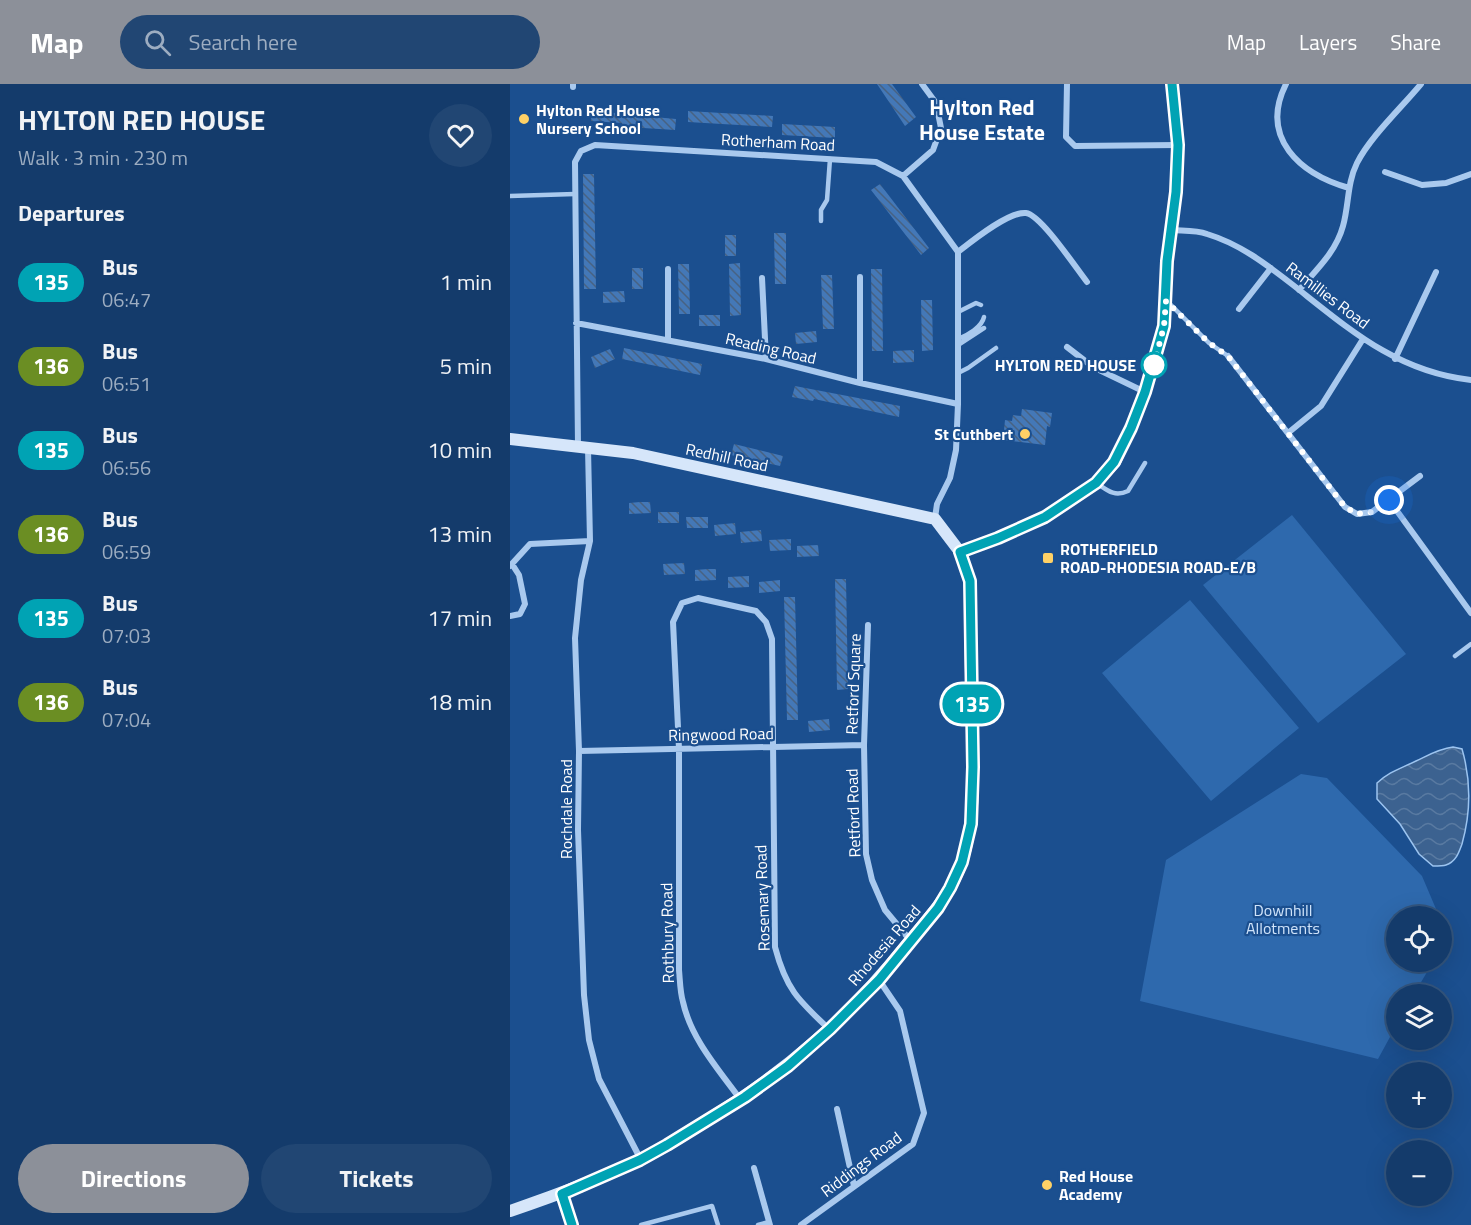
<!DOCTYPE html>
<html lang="en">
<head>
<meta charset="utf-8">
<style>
  :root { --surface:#143b6b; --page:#214673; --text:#f1f3f6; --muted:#9dadc1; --line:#33557e; --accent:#8c9099 }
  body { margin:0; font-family:"Titillium Web",sans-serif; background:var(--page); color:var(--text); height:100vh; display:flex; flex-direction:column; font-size:22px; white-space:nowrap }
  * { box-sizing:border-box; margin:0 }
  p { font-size:20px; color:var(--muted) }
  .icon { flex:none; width:33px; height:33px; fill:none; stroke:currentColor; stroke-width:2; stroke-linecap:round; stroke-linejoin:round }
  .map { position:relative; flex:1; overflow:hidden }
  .drawer { display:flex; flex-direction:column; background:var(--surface); width:510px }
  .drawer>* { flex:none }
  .badge { padding:0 12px; border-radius:20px; font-size:21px; line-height:39px }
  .buttons { position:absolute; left:876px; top:822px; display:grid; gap:12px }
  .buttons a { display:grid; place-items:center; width:66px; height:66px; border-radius:50%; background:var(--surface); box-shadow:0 6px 24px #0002,0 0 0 2px var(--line); font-size:30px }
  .you { position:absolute; width:30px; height:30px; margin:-15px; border:4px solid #fff; border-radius:50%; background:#1a73e8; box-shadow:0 0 0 9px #1a73e833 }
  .map>.badge { position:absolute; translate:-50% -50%; box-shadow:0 0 0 3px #fff }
  h2 { padding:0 18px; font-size:22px; line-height:54px }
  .round { display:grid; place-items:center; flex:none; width:63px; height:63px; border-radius:32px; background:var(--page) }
  .summary { display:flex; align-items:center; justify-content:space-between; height:102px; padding:0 18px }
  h1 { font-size:28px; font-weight:700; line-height:45px }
  .primary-button { display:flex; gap:12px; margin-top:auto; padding:12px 18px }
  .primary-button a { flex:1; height:69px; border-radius:36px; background:var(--accent); color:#fff; font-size:24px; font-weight:700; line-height:69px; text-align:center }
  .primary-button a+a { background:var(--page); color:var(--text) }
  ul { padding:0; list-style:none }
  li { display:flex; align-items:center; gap:18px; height:84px; padding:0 18px }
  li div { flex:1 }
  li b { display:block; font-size:22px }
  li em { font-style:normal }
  li .badge { min-width:66px; font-weight:700; text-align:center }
  header { display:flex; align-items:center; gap:36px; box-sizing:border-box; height:84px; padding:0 30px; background:var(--accent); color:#fff }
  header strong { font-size:28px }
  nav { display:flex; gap:33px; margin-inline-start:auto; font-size:21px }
  .search { width:420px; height:54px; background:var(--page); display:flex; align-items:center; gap:15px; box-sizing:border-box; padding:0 21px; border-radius:33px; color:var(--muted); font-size:22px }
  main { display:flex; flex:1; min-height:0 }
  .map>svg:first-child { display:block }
  .garden { fill:#2e69ad }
  .water { fill:url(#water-waves); stroke:#9cc4f0; stroke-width:1.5 }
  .building { fill:url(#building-back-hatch) }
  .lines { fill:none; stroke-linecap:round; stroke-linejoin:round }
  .lane { stroke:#a9c9ee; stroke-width:4.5 }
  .street { stroke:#a9c9ee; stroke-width:6 }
  .secondary { stroke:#d6e6fa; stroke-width:12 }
  .line-casing { stroke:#fff; stroke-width:14 }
  .line { stroke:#00a3b4; stroke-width:9 }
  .walk { stroke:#fff; stroke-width:6; stroke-dasharray:0 10.8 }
  .poi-dot { fill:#ffd166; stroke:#1b4f8f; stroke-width:2 }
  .stop-dot { fill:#fff; stroke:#00a3b4; stroke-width:3 }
  .labels { text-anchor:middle; stroke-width:4.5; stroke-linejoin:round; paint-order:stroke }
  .poi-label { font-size:16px; font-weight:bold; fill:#fff; stroke:#1b4f8f; text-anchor:start }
  .street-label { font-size:16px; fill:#fff; stroke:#1b4f8f }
  .stop-label { font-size:16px; font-weight:bold; fill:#fff; stroke:#1b4f8f; text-anchor:end }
  .park-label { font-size:16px; fill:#cfe3fa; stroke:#1b4f8f }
  .district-label { font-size:22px; font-weight:bold; fill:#fff; stroke:#1b4f8f }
</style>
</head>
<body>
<header>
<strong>Map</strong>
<div class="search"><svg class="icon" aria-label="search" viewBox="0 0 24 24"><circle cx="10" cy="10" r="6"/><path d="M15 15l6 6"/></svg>Search here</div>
<nav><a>Map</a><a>Layers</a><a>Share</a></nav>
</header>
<main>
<section class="drawer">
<div class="summary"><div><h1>HYLTON RED HOUSE</h1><p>Walk · 3 min · 230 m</p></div><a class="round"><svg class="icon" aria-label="heart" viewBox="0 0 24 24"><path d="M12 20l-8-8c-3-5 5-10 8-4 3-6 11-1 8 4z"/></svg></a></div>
<h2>Departures</h2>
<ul>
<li><span class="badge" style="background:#00a3b4;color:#fff">135</span><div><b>Bus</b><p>06:47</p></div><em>1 min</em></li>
<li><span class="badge" style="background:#6b8e23;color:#fff">136</span><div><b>Bus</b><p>06:51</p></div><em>5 min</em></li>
<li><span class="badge" style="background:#00a3b4;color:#fff">135</span><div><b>Bus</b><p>06:56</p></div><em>10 min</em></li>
<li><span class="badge" style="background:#6b8e23;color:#fff">136</span><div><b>Bus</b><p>06:59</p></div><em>13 min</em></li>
<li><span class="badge" style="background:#00a3b4;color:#fff">135</span><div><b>Bus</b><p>07:03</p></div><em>17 min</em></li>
<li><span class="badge" style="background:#6b8e23;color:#fff">136</span><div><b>Bus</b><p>07:04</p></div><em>18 min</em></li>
</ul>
<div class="primary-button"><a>Directions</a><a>Tickets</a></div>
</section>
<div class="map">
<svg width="961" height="1141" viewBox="0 0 961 1141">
  <defs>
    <pattern id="water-waves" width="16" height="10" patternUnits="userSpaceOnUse" patternTransform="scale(1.5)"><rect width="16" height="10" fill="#3c6290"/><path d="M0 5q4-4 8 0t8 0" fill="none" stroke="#597aa1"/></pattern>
    <pattern id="building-back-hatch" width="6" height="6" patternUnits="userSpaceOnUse" patternTransform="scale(1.5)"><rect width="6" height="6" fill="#4478b7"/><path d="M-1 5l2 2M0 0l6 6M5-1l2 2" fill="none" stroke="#486282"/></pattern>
  </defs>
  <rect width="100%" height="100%" fill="#1b4f8f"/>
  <!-- garden -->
  <path class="garden" d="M782 431 896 570 808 639 693 501Z
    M680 516 789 644 701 717 592 589Z
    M791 690 817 694 912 792 929 832H886V878H923L904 910H886V942L868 975 630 917 656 776Z"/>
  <!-- water -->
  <path class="water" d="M943 663 952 665C961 696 961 728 952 760 949 768 946 778 936 781 933 782 927 782 923 782L909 770 890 740 867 715V699C880 687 890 685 906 677 919 671 928 665 943 663Z"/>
  <!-- building -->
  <path class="building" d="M367 0H382L406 33 395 42Z
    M82 26 144 34V33L166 35 165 46 133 44 112 42V39L81 37Z
    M178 27 263 32 262 43 178 38Z
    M272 40 325 43V54L272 51Z
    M73 90H84L86 205H74Z
    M370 100 419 164 411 171 361 106Z
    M264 149H276V200H265Z
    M215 151H226V172H215Z
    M230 179 231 231 220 232 219 180Z
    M168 180H179L180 230H169Z
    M122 184H133V205H122Z
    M361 185H372L373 267H362Z
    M311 191H322L324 245H313Z
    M114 207 115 218 93 219V208Z
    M411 216H422L423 266 412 267Z
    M189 231H210V242H189Z
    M306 247 307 258 286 260 285 249Z
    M114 264 192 280 190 291 112 275Z
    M100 265 105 275 85 284 81 273Z
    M404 266V278L383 279V267Z
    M285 302 390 322 389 333 304 315 303 317 282 313Z
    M512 325 542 329 540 343 537 342 535 361 493 356 495 336 502 337 503 331 511 332Z
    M224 360 273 372 270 382 221 371Z
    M130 418H140L141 429 119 430V419Z
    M148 428H169V439H148Z
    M176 433H198V444H177Z
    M225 439 226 450 205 452 204 441Z
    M251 446 252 457 231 459 230 448Z
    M281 455V466L260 467 259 456Z
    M308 461 309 472 287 473V462Z
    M174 479 175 490 154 491 153 480Z
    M198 485H206V496L185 497V486Z
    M239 492V503L218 504V493Z
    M325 495H336L338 605 327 606Z
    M270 496V507L249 509V498Z
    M274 513H285L288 636H277Z
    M319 635 320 646 299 648 298 637Z"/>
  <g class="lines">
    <!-- lane -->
    <path class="lane" d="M0 112 65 110
      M311 137V126L317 116 320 75
      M658 218 699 259 718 272
      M448 228 466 219 471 221
      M448 255C458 251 472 243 474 233
      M448 261 474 244
      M448 289 458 284 486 264
      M588 400C598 407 605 413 618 407L635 379
      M945 572 961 560
      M131 1141 202 1122 208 1141
      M248 1141 259 1138"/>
    <!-- street -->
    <path class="street" d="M557 0 556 53 565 62 668 61
      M776 0C749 54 790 90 839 104
      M63 3V0
      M875 88 912 101 936 99 961 90
      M393 92 423 66 431 44 426 19 412 0
      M661 146C673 147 686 146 697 150 730 160 756 180 783 201 839 245 887 288 961 296
      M448 168C462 157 499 127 516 129 531 131 566 184 577 198
      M252 194 256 275
      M789 206C806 186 826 168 833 142 839 121 837 99 847 79 860 53 892 23 911 0
      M729 225 761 184
      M66 239 256 275 350 299 448 320
      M158 255V185
      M557 263 583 283 635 308
      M718 272 835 423 847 430 862 428 910 392
      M885 275 926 188
      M350 299V193
      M778 349 811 322 853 255
      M68 362 65 78 71 67 85 61 366 78 393 92 448 168V320L446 366 440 394 427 420 425 434
      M78 364 80 457 71 496 65 554 69 667 68 746 74 911 79 956 89 995 131 1076
      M879 416 961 529
      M0 482 20 460 80 457
      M0 532 10 530 15 520 9 491 2 480
      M358 541 354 661 356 770 362 796 375 826 400 856
      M69 667 354 661
      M230 1015C209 986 181 955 173 918 170 908 170 896 169 886V665L163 538 172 519 188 514 246 527 256 538 262 555 265 863C276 905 288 916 319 945
      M327 1025 344 1102
      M244 1084 260 1141
      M291 1141 403 1060 414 1029 390 927 369 896"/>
    <!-- secondary -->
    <path class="secondary" d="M0 355 123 369 425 435 450 468 460 497C460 546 461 594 462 643 463 687 466 735 452 778 441 811 418 834 397 860 338 934 277 987 197 1036 176 1050 154 1064 131 1075 89 1096 44 1112 0 1127
      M450 468 488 454 535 433 586 399 605 378 621 343 635 308 654 242 657 177 666 108 668 61 662 0
      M52 1110 62 1141"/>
  </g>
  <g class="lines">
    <defs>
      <path id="line" d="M62 1141 52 1110 130 1076 157 1061 235 1013 278 982 320 945 369 896 428 824 440 804 452 778 461 740 463 683 460 497 450 468 488 454 535 433 586 399 604 378 621 344 635 308 654 242 657 177 666 108 668 61 662 0"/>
    </defs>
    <!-- line casing -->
    <use href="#line" class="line-casing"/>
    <!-- line -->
    <use href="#line" class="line"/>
    <!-- walk -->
    <path class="walk" d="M644 281 654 242 656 217 699 259 718 272 835 423 847 430 862 428 879 416"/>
  </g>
  <!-- markers -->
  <g class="poi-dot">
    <circle cx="14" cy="35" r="6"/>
    <circle cx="515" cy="350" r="6"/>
    <rect x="532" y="468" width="12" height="12" rx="3"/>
    <circle cx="537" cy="1101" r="6"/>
  </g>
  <circle class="stop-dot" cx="644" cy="281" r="12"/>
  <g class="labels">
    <!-- poi labels -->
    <g class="poi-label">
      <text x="26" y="32">Hylton Red House<tspan x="26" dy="18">Nursery School</tspan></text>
      <text x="503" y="356" text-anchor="end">St Cuthbert</text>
      <text x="550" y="471">ROTHERFIELD<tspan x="550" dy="18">ROAD-RHODESIA ROAD-E/B</tspan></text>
      <text x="549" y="1098">Red House<tspan x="549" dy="18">Academy</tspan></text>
    </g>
    <!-- street labels -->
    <g class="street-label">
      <text transform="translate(268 58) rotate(3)" y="6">Rotherham Road</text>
      <text transform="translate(818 211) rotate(37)" y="6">Ramillies Road</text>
      <text transform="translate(261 264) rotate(13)" y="6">Reading Road</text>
      <text transform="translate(217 373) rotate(12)" y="6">Redhill Road</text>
      <text transform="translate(343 600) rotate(-88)" y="6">Retford Square</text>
      <text transform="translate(211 650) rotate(-1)" y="6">Ringwood Road</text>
      <text transform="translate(56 725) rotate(-90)" y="6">Rochdale Road</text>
      <text transform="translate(343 729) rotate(-92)" y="6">Retford Road</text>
      <text transform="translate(252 814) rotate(-92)" y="6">Rosemary Road</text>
      <text transform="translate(157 849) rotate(-91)" y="6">Rothbury Road</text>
      <text transform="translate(374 861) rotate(-49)" y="6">Rhodesia Road</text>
      <text transform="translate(351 1080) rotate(-37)" y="6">Riddings Road</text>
    </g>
    <!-- stop labels -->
    <g class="stop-label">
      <text x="626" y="287">HYLTON RED HOUSE</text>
    </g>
    <!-- park labels -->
    <g class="park-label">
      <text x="773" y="832">Downhill<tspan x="773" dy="18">Allotments</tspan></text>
    </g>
    <!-- district labels -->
    <g class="district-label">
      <text x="472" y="31">Hylton Red<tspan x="472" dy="25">House Estate</tspan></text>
    </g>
  </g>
</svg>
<div class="buttons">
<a><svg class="icon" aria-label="locate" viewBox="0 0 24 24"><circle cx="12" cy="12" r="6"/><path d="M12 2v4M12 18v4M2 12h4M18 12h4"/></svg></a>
<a><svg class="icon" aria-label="layers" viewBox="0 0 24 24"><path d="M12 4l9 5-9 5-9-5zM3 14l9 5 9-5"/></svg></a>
<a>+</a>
<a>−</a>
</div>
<div class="you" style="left:879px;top:416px"></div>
<b class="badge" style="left:462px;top:620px;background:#00a3b4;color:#fff">135</b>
</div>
</main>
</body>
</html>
